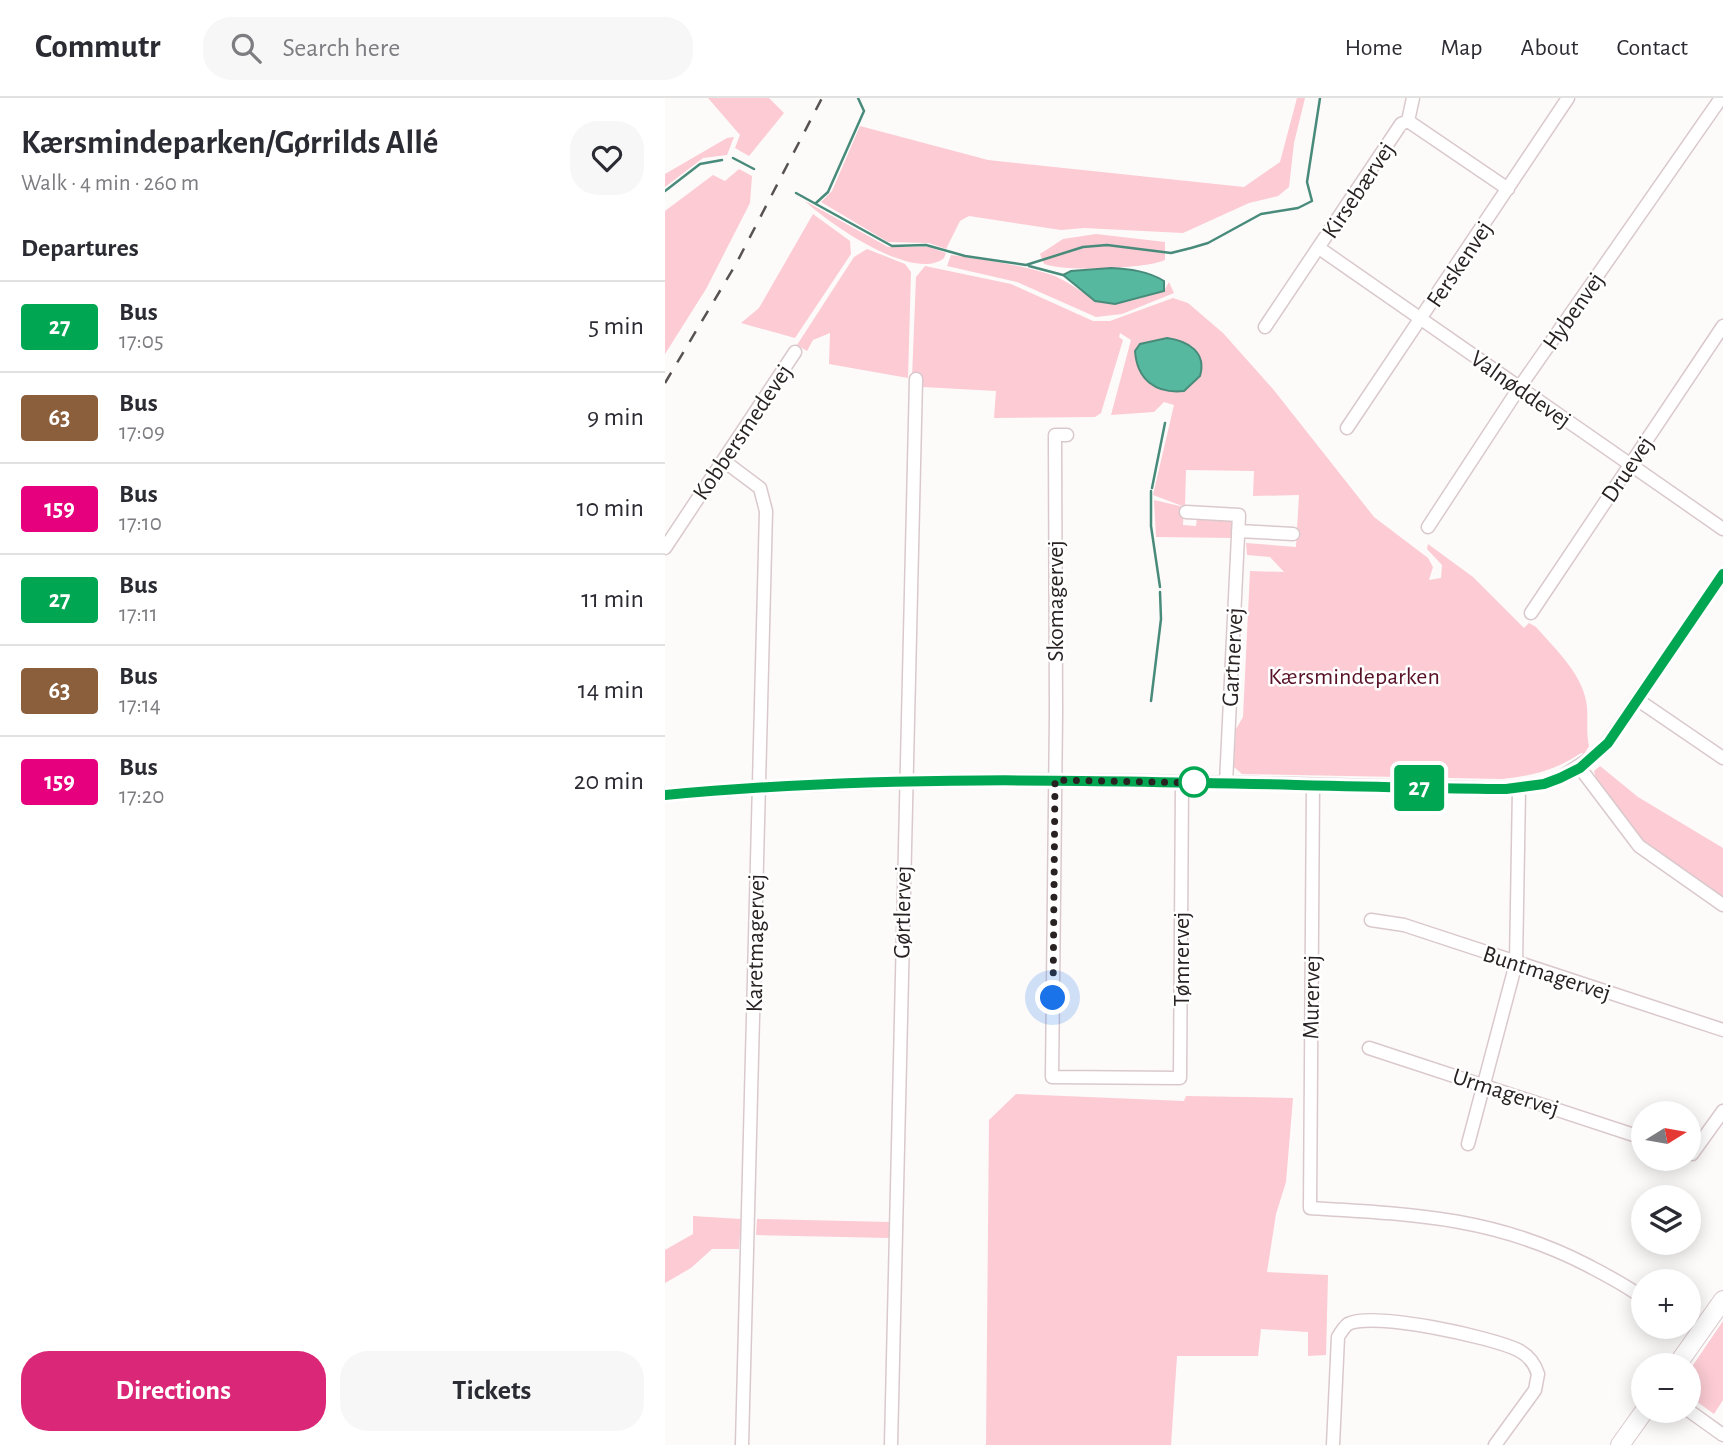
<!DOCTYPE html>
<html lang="en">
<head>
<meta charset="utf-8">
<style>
  :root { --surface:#fff; --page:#f7f7f7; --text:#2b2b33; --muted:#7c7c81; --line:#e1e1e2; --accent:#db2777 }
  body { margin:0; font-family:"Alegreya Sans",sans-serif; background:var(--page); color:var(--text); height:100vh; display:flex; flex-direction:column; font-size:26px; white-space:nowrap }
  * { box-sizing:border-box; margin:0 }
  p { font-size:23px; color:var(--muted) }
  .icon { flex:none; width:38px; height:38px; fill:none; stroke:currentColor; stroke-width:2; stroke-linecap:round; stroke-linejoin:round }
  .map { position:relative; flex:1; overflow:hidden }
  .drawer { display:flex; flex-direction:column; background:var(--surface); width:665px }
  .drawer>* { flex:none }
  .badge { padding:0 14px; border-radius:5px; font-size:24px; line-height:46px }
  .needle { width:46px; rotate:79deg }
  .controls { position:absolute; left:966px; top:1003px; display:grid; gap:14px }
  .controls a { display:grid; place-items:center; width:70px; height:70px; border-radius:50%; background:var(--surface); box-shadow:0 4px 18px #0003; font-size:35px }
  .you { position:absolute; width:35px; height:35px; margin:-18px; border:5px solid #fff; border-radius:50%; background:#1a73e8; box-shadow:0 0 0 10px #1a73e833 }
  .map>.badge { position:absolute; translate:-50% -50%; box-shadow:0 0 0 4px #fff }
  h2 { padding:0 21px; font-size:26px; line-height:63px }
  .round { display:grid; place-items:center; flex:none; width:74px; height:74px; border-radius:28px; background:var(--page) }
  .overview { display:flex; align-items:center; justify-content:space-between; height:119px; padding:0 21px }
  h1 { font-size:33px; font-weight:700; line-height:52px }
  .action { display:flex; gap:14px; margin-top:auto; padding:14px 21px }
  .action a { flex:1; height:80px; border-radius:28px; background:var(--accent); color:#fff; font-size:28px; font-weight:700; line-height:80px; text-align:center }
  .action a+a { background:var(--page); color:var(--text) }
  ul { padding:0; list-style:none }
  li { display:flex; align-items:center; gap:21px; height:91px; padding:0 21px; border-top:2px solid var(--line) }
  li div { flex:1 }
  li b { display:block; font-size:26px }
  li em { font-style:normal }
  li .badge { min-width:77px; font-weight:700; text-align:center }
  header { display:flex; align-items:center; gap:42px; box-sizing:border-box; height:98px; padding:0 35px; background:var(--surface); border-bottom:2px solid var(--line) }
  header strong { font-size:33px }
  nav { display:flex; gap:38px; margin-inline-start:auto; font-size:24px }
  .search { width:490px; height:63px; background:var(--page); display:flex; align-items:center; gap:18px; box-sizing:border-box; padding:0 24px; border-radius:28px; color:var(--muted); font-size:26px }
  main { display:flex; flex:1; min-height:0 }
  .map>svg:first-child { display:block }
  .green { fill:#fccbd3 }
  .water { fill:#56b89f; stroke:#488b7a; stroke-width:2 }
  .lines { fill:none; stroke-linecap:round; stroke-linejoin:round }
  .stream { stroke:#488b7a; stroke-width:2.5 }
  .street-casing { stroke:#dac9cc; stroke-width:15 }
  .secondary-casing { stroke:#dac9cc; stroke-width:20 }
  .street { stroke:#fff; stroke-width:12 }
  .secondary { stroke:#fff; stroke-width:18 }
  .rail { stroke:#585253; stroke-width:2.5; stroke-dasharray:12 12; stroke-linecap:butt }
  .line-casing { stroke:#fff; stroke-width:16 }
  .line { stroke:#00a651; stroke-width:10 }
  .walk { stroke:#292223; stroke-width:7; stroke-dasharray:0 12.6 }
  .stop-dot { fill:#fff; stroke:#00a651; stroke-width:3.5 }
  .labels { text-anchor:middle; stroke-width:5; stroke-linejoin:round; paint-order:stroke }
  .street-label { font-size:24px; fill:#292223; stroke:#fff }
  .park-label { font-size:24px; fill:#581127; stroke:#fff }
</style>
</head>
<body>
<header>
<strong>Commutr</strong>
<div class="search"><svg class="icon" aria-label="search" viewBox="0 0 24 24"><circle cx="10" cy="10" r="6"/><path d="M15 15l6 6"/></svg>Search here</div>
<nav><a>Home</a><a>Map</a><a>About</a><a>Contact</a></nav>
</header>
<main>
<section class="drawer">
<div class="overview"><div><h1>Kærsmindeparken/Gørrilds Allé</h1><p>Walk · 4 min · 260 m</p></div><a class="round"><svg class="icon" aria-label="heart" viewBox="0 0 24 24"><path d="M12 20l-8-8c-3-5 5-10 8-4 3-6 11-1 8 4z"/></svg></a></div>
<h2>Departures</h2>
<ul>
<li><span class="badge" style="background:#00a651;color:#fff">27</span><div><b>Bus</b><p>17:05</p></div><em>5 min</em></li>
<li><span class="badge" style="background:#8b5e3c;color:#fff">63</span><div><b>Bus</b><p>17:09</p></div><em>9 min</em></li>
<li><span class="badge" style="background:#e6007e;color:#fff">159</span><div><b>Bus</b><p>17:10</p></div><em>10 min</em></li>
<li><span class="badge" style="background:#00a651;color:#fff">27</span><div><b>Bus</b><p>17:11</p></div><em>11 min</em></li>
<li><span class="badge" style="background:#8b5e3c;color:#fff">63</span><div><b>Bus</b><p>17:14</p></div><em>14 min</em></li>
<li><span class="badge" style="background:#e6007e;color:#fff">159</span><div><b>Bus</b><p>17:20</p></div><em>20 min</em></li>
</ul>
<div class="action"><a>Directions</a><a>Tickets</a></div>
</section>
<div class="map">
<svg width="1058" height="1347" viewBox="0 0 1058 1347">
  <rect width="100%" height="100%" fill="#fdfafa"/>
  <!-- green -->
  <path class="green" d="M43 0H104L119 15 84 58 70 50 75 37Z
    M632 0H640L629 45 624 89 613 98 584 105 518 135 419 130 396 132 304 118 295 123 281 151 264 145 223 144 156 104 167 93 195 28 323 62 579 89 615 64Z
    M69 39 62 57 38 60 0 89V76L62 40Z
    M74 71 87 78 85 105 41 191 0 256V113L48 77 60 83Z
    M140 103 223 149H264L281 155 279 160C249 185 163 125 140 103Z
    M148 116 185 143 186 156 130 240 76 225 94 210Z
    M431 136 500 144V162C480 171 399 174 379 166L375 156 398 141Z
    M202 151 240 166 246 174 243 280 164 266 165 235 148 242 142 253 132 247 189 159Z
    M286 157C320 162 354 166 387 177 409 185 423 203 445 205 461 207 483 197 499 193L504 184 509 195 457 216 431 219 352 184 282 168Z
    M260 168 346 186 428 223H445L508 200 523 205 558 235 608 291 709 419 763 460 768 469 764 482 776 480 777 467 762 451 763 446 808 479 859 530 864 525 871 529C891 552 919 577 922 609 923 622 921 634 924 648L919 656 916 655C891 672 867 678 837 681L577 676 569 669 571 631 578 619 585 473 619 474 605 459 582 457 581 445 631 449 634 397 588 398 589 373 521 372 520 409 488 397 509 307 499 304 489 314 446 317 466 242 455 235 454 239 458 242 436 315 430 319 329 320 331 293 258 289V283L247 280 251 179Z
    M489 402 519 409 518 427 531 428 532 420 569 421 568 440 491 439Z
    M935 668 973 699 1058 750V800L977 742 931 681 929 673Z
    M351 996 519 1003 521 998 628 1000 621 1084 611 1116 602 1174 663 1177 661 1257 643 1258V1234L596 1231 593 1258H512L506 1347H321L324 1022Z
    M28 1118 76 1121 74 1151H47L26 1170 0 1185V1152L28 1136Z
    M92 1121 225 1124 224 1140 91 1137Z
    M1058 1223V1302L1049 1316 1024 1298V1273Z"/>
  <!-- water -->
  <path class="water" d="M446 170C464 171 483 173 499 183V193L450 206 430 203 398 177 406 173Z
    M502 240C523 243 542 254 535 278L519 293C491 296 472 282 470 253L475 246Z"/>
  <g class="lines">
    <!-- stream -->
    <path class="stream" d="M68 60 89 71
      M0 93 35 66 57 62
      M131 95 227 148 261 147 300 158 361 167 418 149 442 147 506 155 526 150 543 145 596 116 633 110 647 103 642 84 655 0
      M151 105 163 94 199 13 193 0
      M364 168 398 177
      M487 390 500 325
      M486 393V428L495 489
      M486 603 496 521 495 494"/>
    <defs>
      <path id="street" d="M743 23 748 0
        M654 150 1058 431
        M600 229 736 26 743 23 843 91
        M682 330 903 0
        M402 337H390L391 615 387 979 515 980 517 684
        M59 363 95 390 101 413 77 1347
        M521 414 574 417 561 685
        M763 429 854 290 1056 0
        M573 433 628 436
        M0 450 130 254
        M866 515 1058 228
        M973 602 1058 660
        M915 670 974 748 1058 807
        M648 687 645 1110C747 1116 829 1119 922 1167 941 1177 961 1187 978 1200
        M0 697C280 671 561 686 841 691L879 686 895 680 930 657 943 644 1058 476
        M706 822 739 827 1058 932
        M704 950 978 1040
        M803 1046 851 865 854 691
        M1024 1055 1027 1056 1058 1013
        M1023 1312 1058 1337
        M226 1347 251 281
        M668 1347 673 1239C676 1234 679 1229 683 1226 708 1213 826 1239 853 1252 863 1257 870 1266 873 1276L870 1292 830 1347"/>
      <path id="secondary" d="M1012 1267 1058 1202
        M955 1347 980 1312"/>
    </defs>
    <!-- street casing -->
    <use href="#street" class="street-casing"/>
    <!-- secondary casing -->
    <use href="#secondary" class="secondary-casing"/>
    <!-- street -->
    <use href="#street" class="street"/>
    <!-- secondary -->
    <use href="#secondary" class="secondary"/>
    <!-- rail -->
    <path class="rail" d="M0 285 71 166 157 0"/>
  </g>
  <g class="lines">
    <defs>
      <path id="line" d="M0 697C280 670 561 688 841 691L879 686 895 680 915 670 943 645 1058 476"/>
    </defs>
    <!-- line casing -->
    <use href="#line" class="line-casing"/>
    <!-- line -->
    <use href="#line" class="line"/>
    <!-- walk -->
    <path class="walk" d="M388 900 390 682 539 685 529 684"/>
  </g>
  <!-- markers -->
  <circle class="stop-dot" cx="529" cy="684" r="14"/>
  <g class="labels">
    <!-- street labels -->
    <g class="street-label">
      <text transform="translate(693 92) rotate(-56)" y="8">Kirsebærvej</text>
      <text transform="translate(794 166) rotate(-56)" y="8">Ferskenvej</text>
      <text transform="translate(908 213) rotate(-55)" y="8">Hybenvej</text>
      <text transform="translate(856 291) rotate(35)" y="8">Valnøddevej</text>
      <text transform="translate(77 334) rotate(-56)" y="8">Kobbersmedevej</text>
      <text transform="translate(962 371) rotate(-56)" y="8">Druevej</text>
      <text transform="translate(390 503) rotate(-90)" y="8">Skomagervej</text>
      <text transform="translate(567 559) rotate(-87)" y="8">Gartnervej</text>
      <text transform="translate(237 814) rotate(-89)" y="8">Gørtlervej</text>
      <text transform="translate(90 845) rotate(-89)" y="8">Karetmagervej</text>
      <text transform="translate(516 861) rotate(-90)" y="8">Tømrervej</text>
      <text transform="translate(882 875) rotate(18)" y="8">Buntmagervej</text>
      <text transform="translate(646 899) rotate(-89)" y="8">Murervej</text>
      <text transform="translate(841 994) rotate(18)" y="8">Urmagervej</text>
    </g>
    <!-- park labels -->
    <g class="park-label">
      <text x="689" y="586">Kærsmindeparken</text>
    </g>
  </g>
</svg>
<div class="controls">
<a><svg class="needle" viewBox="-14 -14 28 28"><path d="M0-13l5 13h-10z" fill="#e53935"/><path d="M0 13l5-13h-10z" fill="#7c7c81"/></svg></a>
<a><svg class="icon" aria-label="layers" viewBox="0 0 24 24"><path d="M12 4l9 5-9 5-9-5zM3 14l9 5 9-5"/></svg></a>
<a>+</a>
<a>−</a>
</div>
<div class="you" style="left:388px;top:900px"></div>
<b class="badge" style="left:754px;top:690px;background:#00a651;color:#fff">27</b>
</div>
</main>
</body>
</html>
